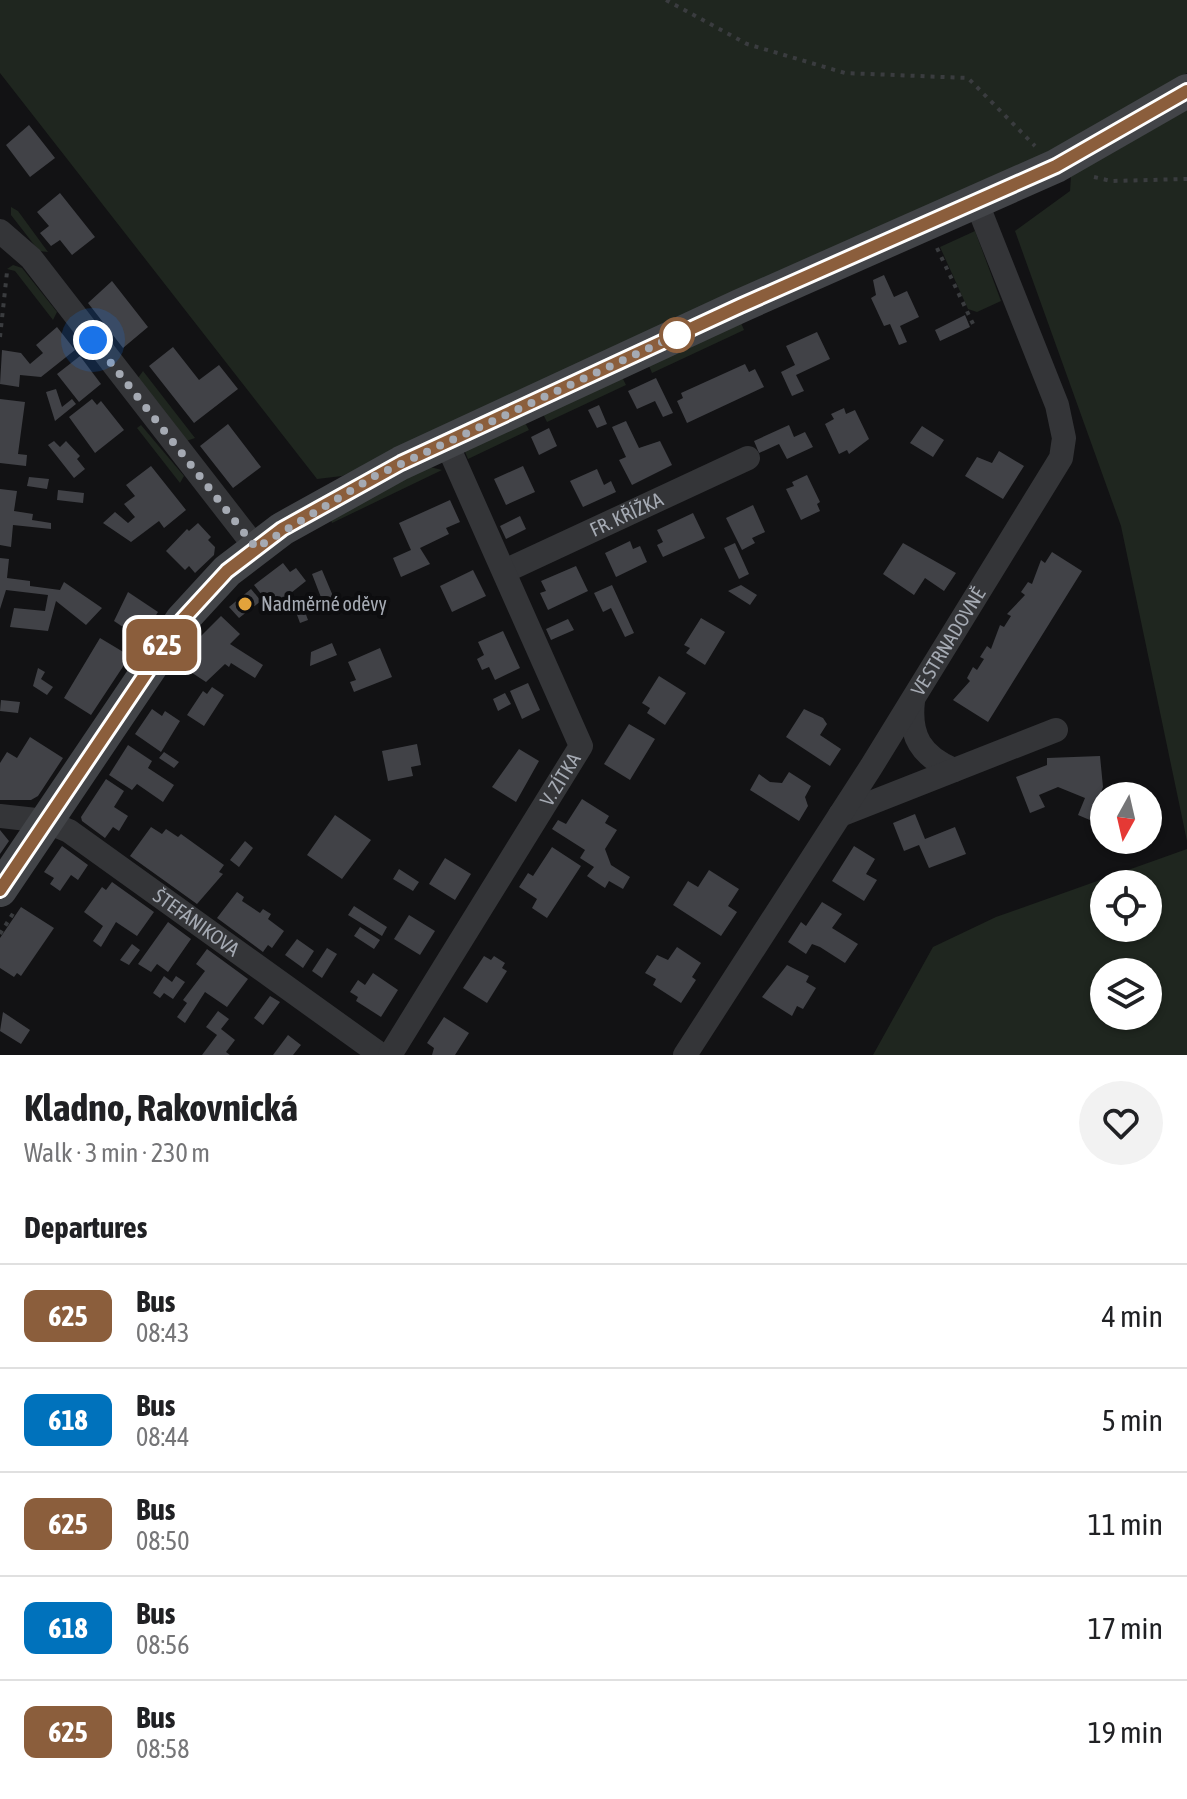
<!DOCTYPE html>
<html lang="en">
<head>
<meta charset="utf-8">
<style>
  :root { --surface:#fff; --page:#f2f2f2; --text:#202124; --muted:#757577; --line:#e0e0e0 }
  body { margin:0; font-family:"Asap Condensed",sans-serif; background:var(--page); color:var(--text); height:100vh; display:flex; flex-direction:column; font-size:30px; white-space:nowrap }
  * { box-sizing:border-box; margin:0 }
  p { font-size:26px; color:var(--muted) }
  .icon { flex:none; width:44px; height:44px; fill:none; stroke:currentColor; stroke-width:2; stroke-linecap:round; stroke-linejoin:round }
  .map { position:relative; height:1055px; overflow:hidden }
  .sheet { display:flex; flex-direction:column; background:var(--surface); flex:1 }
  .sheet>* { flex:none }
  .badge { padding:0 16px; border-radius:12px; font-size:28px; line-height:52px }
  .needle { width:52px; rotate:188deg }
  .tools { position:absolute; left:1090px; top:782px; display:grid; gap:16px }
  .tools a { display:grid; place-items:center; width:72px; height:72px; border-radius:50%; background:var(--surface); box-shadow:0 2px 6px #0004; font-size:40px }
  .you { position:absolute; width:40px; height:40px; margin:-20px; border:6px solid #fff; border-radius:50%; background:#1a73e8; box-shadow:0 0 0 12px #1a73e833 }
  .map>.badge { position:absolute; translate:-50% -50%; box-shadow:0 0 0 4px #fff }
  h2 { padding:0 24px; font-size:30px; line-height:72px }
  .round { display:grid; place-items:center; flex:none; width:84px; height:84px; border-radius:42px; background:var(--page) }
  .overview { display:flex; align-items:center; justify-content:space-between; height:136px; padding:0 24px }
  h1 { font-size:38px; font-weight:700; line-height:60px }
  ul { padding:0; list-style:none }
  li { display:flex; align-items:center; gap:24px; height:104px; padding:0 24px; border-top:2px solid var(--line) }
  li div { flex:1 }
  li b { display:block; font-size:30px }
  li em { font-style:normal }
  li .badge { min-width:88px; font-weight:700; text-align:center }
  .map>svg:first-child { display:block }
  .green { fill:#1f261f; fill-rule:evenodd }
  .building { fill:#414247 }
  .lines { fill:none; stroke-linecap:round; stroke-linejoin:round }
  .path { stroke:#3a3c3f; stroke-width:4; stroke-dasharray:4 6; stroke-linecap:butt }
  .minor { stroke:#343538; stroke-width:24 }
  .secondary { stroke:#424448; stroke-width:34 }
  .line-casing { stroke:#fff; stroke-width:18 }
  .line { stroke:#8b5e3c; stroke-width:12 }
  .walk { stroke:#a5aab3; stroke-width:8; stroke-dasharray:0 14.4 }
  .stop-dot { fill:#fff; stroke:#8b5e3c; stroke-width:4 }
  .poi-dot { fill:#e3a33b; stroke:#0d0d0f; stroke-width:3 }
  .labels { text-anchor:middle; stroke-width:8; stroke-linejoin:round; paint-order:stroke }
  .street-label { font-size:20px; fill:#a5aab3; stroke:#0d0d0f }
  .poi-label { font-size:20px; fill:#a5aab3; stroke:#0d0d0f; text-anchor:start }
</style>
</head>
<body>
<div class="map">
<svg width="1187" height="1055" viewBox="0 0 1187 1055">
  <rect width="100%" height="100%" fill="#121214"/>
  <!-- green -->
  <path class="green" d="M0 0H1187V73L1049 152 342 476 317 479 0 73Z
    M1187 110V841L1121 526 1015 231 1070 191 1071 176Z
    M11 207 18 211 48 252 39 251 11 215Z
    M975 231 1001 301 977 312 968 309 940 247Z
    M13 265 22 268 57 312 53 320 15 271 7 269Z
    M739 318 744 330 652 373 647 361Z
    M143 371 195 438 186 441 138 378Z
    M620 373 626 385 547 422 541 410Z
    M523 419 529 430 468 459 463 447Z
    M141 425 184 476 180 483 137 428Z
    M430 467 442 470 332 523 329 515Z
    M1187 849V1055H873L933 947 996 917ZM1104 884H1148V928H1104ZM1104 972H1148V1016H1104Z"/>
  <!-- building -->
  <path class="building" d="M29 125 55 158 30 177 6 145Z
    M60 193 95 237 72 255 60 240 51 246 40 233 49 226 37 212Z
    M884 275 894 297 907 291 919 317 900 326 907 342 899 345 890 324 884 326 871 298 876 295 873 280Z
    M112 281 148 327 123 348 88 303Z
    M965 315 970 327 940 341 935 330Z
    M57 327 75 350 41 377 20 375 19 387 0 384 2 350 21 353 30 364 43 353 36 345Z
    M817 332 830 359 796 375 804 391 792 396 781 372 795 365 786 346Z
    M173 347 199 380 219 365 238 389 194 423 149 366Z
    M80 356 101 384 79 402 57 374Z
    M745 364 749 372 755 369 764 387 687 423 677 401 683 398 681 393Z
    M656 378 673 413 663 417 655 401 637 409 628 391Z
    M56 389 62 407 72 399 76 404 55 421 46 392Z
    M0 399 25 402 18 454 27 455 26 466 0 463Z
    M92 399 97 405 101 401 124 430 95 453 69 417Z
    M599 405 607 424 597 428 588 410Z
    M844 408 846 414 855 410 869 439 849 454 847 450 839 454 825 424 834 419 831 414Z
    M626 421 639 448 660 441 672 465 632 485 619 460 626 457 612 427Z
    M228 424 261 467 233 488 200 446Z
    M789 425 794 437 805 432 813 447 787 459 779 444 759 453 754 441Z
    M922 426 944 440 933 457 910 443Z
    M549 428 557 446 539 455 531 437Z
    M54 441 60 447 66 441 80 456 77 459 85 469 74 478 48 445Z
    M999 451 1024 466 1003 499 965 476 977 457 992 463Z
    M151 466 186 510 164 528 159 521 131 542 103 523 115 512 128 523 135 517 124 504 135 496 126 485Z
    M523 466 535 492 506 505 494 479Z
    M597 469 604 485 611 481 616 492 583 507 570 481Z
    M807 475 820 502 817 504 820 511 801 520 786 489 794 486 792 482Z
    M29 477 49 479 47 489 27 486Z
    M0 489 17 491 14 511 33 514 32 520 51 523V529L13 525 11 547 0 545Z
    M58 490 84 493 83 503 57 500Z
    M450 500 460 522 446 528 449 534 420 548 430 564 401 577 393 558 411 550 399 523Z
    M753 505 765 532 752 538 755 543 742 550 726 518Z
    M693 513 705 538 663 557 657 545 663 542 657 530Z
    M520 516 526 529 506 539 500 526Z
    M198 523 211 537 208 540 215 547 214 555 195 573 189 566 185 570 166 551 187 529 189 531Z
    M630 541 633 549 640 546 647 562 616 577 605 553Z
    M735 543 749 574 739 579 724 548Z
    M903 543 956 573 944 591 925 578 914 595 883 574Z
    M1052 552 1082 571 988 722 953 700 970 681 967 678 973 667 977 670 984 659 980 657 987 646 991 649 1000 625 1004 627 1011 616 1007 614 1025 595 1021 592 1028 582 1032 584 1041 560 1045 563Z
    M0 558 9 559 7 578 30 581V586L60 590 64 582 102 608 86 625 56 601 48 631 10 627 14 608 45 611 48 595 6 590 0 609Z
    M283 563 290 572 296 568 306 581 272 608 254 585Z
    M576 566 588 591 548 610 540 593 546 591 541 581Z
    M322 570 338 608 327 613 312 574Z
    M473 570 486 596 452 612 440 586Z
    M612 585 634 633 625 637 611 608 603 612 594 593Z
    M741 585 757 595 750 605 728 591Z
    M251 589 261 601 239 618 229 607Z
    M128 592 158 612 141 639 114 621Z
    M301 601 308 620 300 623 293 604Z
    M221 616 240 634 230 644 263 665 255 678 231 663 229 667 225 664 206 682 180 665 197 640Z
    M701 618 725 632 705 665 686 653 690 648 684 645Z
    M568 619 574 630 551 640 546 629Z
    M503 631 520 668 495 680 489 667 482 670 477 659 484 655 478 642Z
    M100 638 130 656 91 715 64 698Z
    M332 643 337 655 310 666 311 652Z
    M380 648 392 677 354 692 350 682 356 680 348 662Z
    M38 668 45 672 41 679 53 687 47 695 33 686Z
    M659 676 686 693 665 725 647 713 650 708 642 703Z
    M528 683 540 710 522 719 510 691Z
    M212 687 224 695 204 726 187 715 203 691 207 694Z
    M505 693 511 704 498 711 493 699Z
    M1 700 20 702 18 713 0 711Z
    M152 709 162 716 165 711 180 721 161 752 135 734Z
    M804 709 823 718 827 724 820 735 841 749 830 766 786 737Z
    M629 724 655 739 630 780 604 764Z
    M30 737 63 758 38 796 31 800H0V763L7 752 17 758Z
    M417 744 421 765 411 767 413 776 388 781 382 751Z
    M128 745 152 761 148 768 174 785 163 802 137 784 132 790 109 775Z
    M519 749 539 761 516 802 492 787Z
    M164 752 179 762 174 768 159 758Z
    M1100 756 1103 787 1099 798 1104 800V826L1078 815 1085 798 1058 787 1039 795 1045 807 1030 813 1016 777 1047 765V758Z
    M789 772 811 786 805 797 808 806 799 821 750 790 759 774 770 782 782 783Z
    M106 779 124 791 114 807 128 816 119 831 113 827 105 838 82 821 81 817Z
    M582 799 609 816 605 823 617 830 605 849 611 865 630 877 623 889 609 881 605 888 587 876 594 867 580 858 585 850 552 829 558 820 566 824Z
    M915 814 925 839 955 827 966 854 929 868 919 845 904 851 893 823Z
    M335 815 371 840 342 879 307 855Z
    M151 827 162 834 166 829 178 837 181 834 224 865 219 872 223 874 197 904 130 856Z
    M0 830 9 841 0 854Z
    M245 841 253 848 239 867 230 860Z
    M62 846 88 865 78 880 71 875 60 891 50 884 54 878 44 872Z
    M854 846 875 859 866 874 877 880 864 901 832 881Z
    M552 847 581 866 547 918 532 908 537 899 519 887 528 873 533 876Z
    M445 858 471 874 455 900 429 884Z
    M399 869 419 882 413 891 393 879Z
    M709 870 739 889 728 906 737 912 721 936 673 905 688 881 698 887Z
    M112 882 154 912 137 936 116 922 101 947 93 941 103 926 84 912 102 887 106 890Z
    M237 892 244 897 242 901 260 913 263 909 271 914 268 919 284 931 272 948 268 945 263 952 217 918Z
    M822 902 842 914 832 928 858 944 845 963 820 947 812 944 806 954 788 942 801 922 806 926Z
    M354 906 387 927 382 936 348 915Z
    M21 907 54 928 21 976 17 973 14 977 0 968V938Z
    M409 915 435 931 420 955 394 939Z
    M168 922 191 939 168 972 157 964 151 972 138 964Z
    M360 927 380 940 374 949 354 936Z
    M297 939 314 951 303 968 285 955Z
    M132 944 140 950 129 965 120 960Z
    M677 947 701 963 692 977 696 980 681 1003 653 985 656 979 645 973 657 955 668 960Z
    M327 948 337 954 322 978 312 971Z
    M207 949 248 979 227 1007 205 992 185 1023 177 1017 187 1003 183 1000 205 971 196 964Z
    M484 956 491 960 494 956 505 963 502 968 507 971 487 1003 463 988Z
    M787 965 809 976 806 982 816 988 803 1009 797 1006 792 1016 762 997Z
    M373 973 398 990 381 1017 356 1001 358 997 350 992 358 980 365 985Z
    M164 976 172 982 176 976 185 982 173 999 164 993 160 998 153 993Z
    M270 996 280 1002 263 1025 254 1018Z
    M218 1011 229 1019 221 1029 235 1040 226 1052 230 1055H202L217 1035 206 1027Z
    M3 1012 30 1030 21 1044 0 1031Z
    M444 1017 469 1033 455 1055H432L434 1048 427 1043Z
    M288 1035 301 1045 293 1055H273Z"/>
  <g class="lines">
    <!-- path -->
    <path class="path" d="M666 0 747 44 845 73 968 78 1035 146
      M1094 177 1111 181 1187 179
      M937 248 974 326
      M0 337 7 272
      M0 934 14 912"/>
    <!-- minor -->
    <g class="minor">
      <path d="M0 231 31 258 256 548"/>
      <path id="s1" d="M505 571 748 458"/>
      <path d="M913 701C909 736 921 756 954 770"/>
      <path d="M840 815 1056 730"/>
      <path id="s2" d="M0 816 45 821 69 831 381 1055"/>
      <path id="s3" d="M390 1055 581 746 447 444"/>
      <path id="s4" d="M685 1055 871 767 1061 458 1064 438 1057 405 976 201"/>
    </g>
    <!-- secondary -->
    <path class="secondary" d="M0 890 182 620 227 571 282 529 401 463 740 306 1056 166 1187 91"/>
  </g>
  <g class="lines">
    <defs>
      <path id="line" d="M0 890 182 620 227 571 282 529 401 463 740 306 1056 166 1187 91"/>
    </defs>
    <!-- line casing -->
    <use href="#line" class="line-casing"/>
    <!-- line -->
    <use href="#line" class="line"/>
    <!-- walk -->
    <path class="walk" d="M93 340 256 548 375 476 677 335"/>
  </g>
  <!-- markers -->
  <circle class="stop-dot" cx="677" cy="335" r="16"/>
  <circle class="poi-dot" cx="245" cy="604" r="8"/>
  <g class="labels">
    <!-- street labels -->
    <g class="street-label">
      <text dy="7" stroke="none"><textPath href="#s1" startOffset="134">FR. KŘÍŽKA</textPath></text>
      <text dy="7" stroke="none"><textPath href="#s4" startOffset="490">VE STRNADOVNĚ</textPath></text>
      <text dy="7" stroke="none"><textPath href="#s3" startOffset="324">V. ZÍTKA</textPath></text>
      <text dy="7" stroke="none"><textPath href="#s2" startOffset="228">ŠTEFÁNIKOVA</textPath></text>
    </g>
    <!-- poi labels -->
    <g class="poi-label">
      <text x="261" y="611">Nadměrné oděvy</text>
    </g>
  </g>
</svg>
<div class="tools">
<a><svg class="needle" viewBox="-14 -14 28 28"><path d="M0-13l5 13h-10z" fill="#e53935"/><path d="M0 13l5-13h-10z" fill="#757577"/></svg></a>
<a><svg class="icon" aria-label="locate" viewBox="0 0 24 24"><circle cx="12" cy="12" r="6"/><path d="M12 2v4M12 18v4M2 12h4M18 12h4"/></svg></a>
<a><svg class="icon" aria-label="layers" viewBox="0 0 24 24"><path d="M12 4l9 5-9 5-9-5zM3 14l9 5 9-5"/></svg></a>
</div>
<div class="you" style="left:93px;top:340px"></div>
<b class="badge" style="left:162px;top:645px;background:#8b5e3c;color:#fff">625</b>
</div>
<section class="sheet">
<div class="overview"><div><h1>Kladno, Rakovnická</h1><p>Walk · 3 min · 230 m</p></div><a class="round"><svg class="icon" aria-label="heart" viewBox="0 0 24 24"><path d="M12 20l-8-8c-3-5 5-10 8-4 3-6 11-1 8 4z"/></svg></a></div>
<h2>Departures</h2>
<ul>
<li><span class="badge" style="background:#8b5e3c;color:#fff">625</span><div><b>Bus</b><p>08:43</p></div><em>4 min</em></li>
<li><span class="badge" style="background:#0072bc;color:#fff">618</span><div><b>Bus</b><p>08:44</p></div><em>5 min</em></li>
<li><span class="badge" style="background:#8b5e3c;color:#fff">625</span><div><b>Bus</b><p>08:50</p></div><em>11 min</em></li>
<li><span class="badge" style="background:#0072bc;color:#fff">618</span><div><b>Bus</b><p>08:56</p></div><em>17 min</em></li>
<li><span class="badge" style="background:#8b5e3c;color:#fff">625</span><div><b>Bus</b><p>08:58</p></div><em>19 min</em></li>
</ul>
</section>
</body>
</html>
